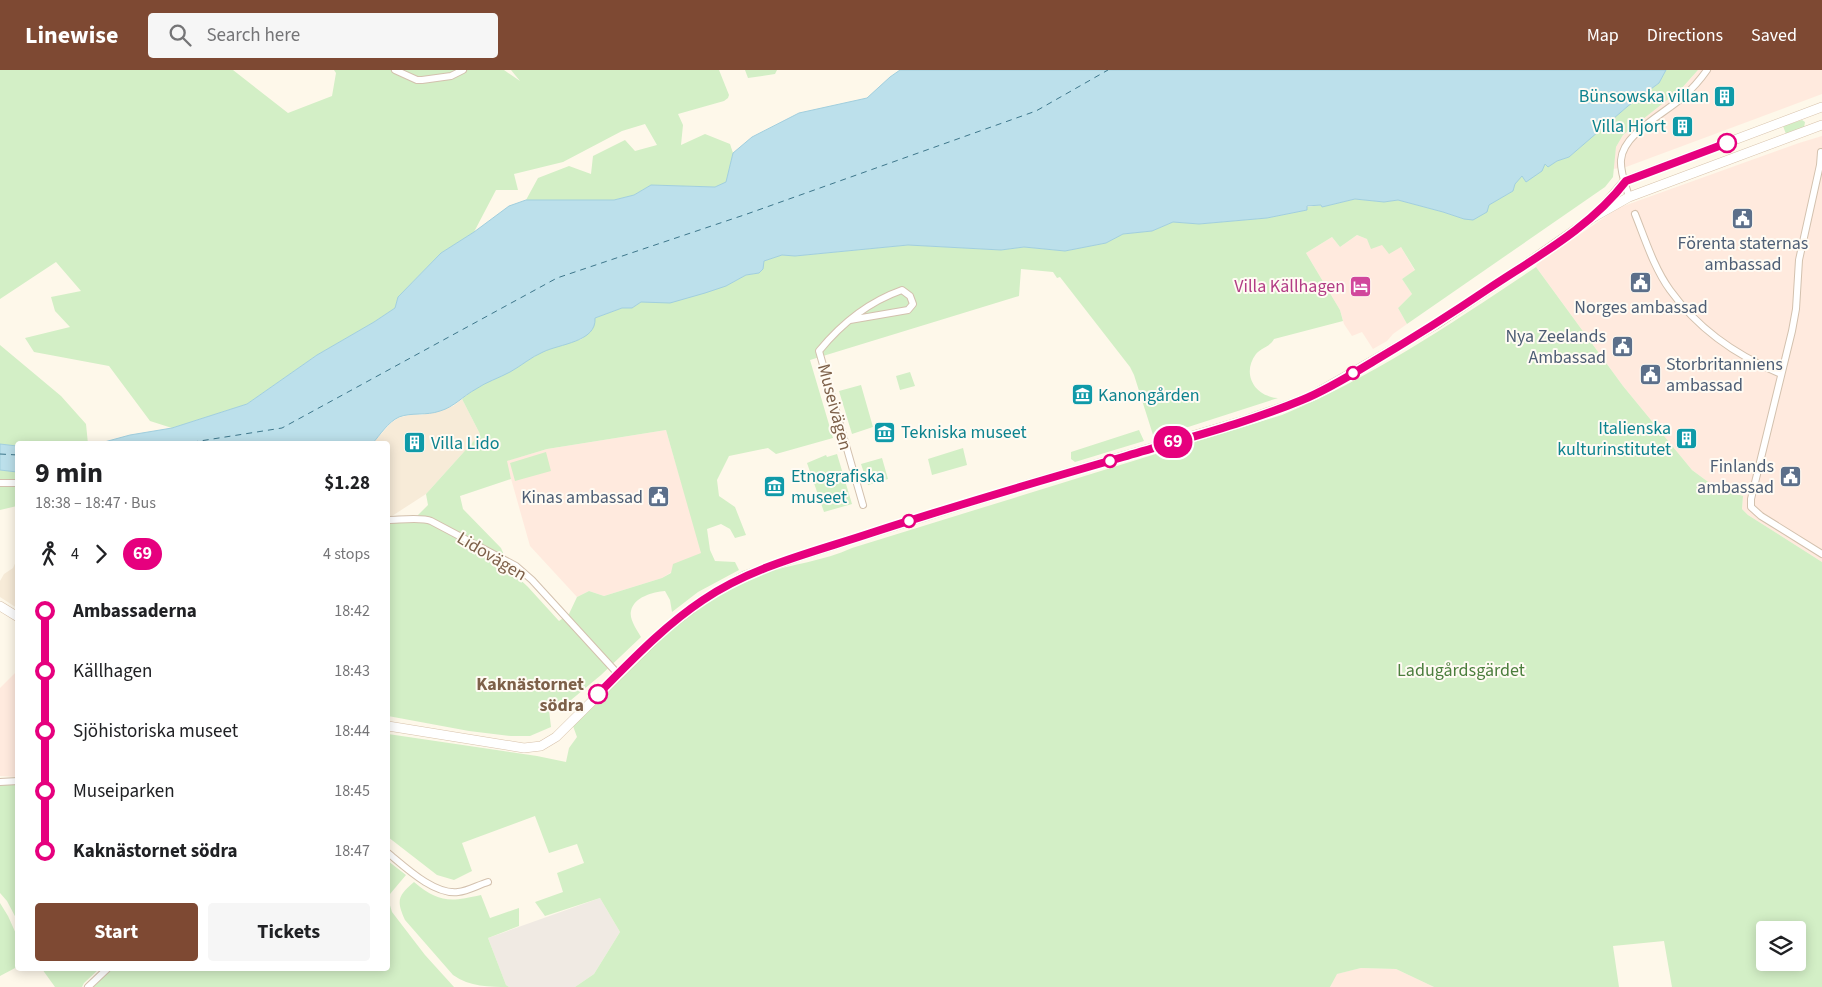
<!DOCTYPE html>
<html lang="en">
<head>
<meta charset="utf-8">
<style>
  :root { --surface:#fff; --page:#f6f6f6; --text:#202124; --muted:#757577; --accent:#7e4933 }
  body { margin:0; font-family:"Source Sans 3",sans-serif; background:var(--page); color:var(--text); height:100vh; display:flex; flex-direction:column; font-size:19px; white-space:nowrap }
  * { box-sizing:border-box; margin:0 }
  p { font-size:16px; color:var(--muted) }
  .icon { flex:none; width:28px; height:28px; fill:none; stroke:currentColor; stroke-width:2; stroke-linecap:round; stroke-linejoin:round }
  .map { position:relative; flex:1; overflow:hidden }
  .sheet { position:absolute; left:15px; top:371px; width:375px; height:530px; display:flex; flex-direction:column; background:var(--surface); border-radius:5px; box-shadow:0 2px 12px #0003 }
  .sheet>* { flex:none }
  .badge { padding:0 10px; border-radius:16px; font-size:18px; line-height:32px }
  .fabs { position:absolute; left:1756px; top:851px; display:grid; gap:10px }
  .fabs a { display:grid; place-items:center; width:50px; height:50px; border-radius:5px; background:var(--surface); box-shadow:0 2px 12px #0003; font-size:25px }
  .map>.badge { position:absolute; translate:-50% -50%; box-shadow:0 0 0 2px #fff }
  .legs { display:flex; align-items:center; gap:8px; height:55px; padding:0 20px; font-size:16px }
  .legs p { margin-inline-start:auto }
  .head { display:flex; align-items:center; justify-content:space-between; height:85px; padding:0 20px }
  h1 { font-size:28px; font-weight:700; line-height:38px }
  .button { display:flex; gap:10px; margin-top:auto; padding:10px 20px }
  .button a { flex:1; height:58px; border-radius:5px; background:var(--accent); color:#fff; font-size:20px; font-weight:700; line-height:58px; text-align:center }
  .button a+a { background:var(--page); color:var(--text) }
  ul { padding:0 20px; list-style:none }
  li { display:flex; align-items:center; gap:18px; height:60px; font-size:19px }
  li i { display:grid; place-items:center; width:8px; height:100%; margin:0 6px; background:currentColor }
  li i::after { content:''; width:12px; height:12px; margin:-6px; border:4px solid; border-radius:50%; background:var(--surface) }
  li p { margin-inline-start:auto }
  li:first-child i { background:linear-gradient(#0000 50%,currentColor 0) }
  li:last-child i { background:linear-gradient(currentColor 50%,#0000 0) }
  header { display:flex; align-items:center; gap:30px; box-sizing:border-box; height:70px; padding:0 25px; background:var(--accent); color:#fff }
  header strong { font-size:24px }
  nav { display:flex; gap:28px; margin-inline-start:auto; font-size:18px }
  .search { width:350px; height:45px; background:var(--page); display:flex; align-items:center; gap:12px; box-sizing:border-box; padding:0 18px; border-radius:5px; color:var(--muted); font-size:19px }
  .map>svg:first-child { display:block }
  .residential { fill:#f7ebd8 }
  .commercial { fill:#ffeade }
  .industrial { fill:#f0eae3 }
  .green { fill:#d3efc6; fill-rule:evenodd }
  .water { fill:#bce0eb; stroke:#a1cfde }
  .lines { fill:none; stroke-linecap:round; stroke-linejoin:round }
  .ferry { stroke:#3e778b; stroke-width:1; stroke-dasharray:6 5; stroke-linecap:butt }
  .street-casing { stroke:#d3c1ae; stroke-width:8 }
  .secondary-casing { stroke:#d7c2ab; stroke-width:10 }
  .street { stroke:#fff; stroke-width:6 }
  .secondary { stroke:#fff; stroke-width:9 }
  .line-1-casing { stroke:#fff; stroke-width:11 }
  .line-1 { stroke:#e6007e; stroke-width:8 }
  .stop-1-dot { fill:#fff; stroke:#e6007e; stroke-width:2.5 }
  .labels { text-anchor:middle; stroke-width:4; stroke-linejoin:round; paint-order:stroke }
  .culture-label { font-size:18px; fill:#0d838f; stroke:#fffbf3; text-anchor:start }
  .service-label { font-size:18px; fill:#4e5e75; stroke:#fffbf3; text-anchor:end }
  .hotel-label { font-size:18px; fill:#b23c85; stroke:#fffbf3; text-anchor:end }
  .street-label { font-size:18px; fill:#7d6049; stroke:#fffbf3 }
  .park-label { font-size:18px; fill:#4b7e3d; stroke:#fffbf3 }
  .stop-label { font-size:18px; font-weight:bold; fill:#7d6049; stroke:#fffbf3; text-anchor:end }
</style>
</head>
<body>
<header>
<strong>Linewise</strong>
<div class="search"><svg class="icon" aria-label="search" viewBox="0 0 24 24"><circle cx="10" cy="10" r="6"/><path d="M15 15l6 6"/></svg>Search here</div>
<nav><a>Map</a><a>Directions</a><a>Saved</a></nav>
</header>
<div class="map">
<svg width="1822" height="917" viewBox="0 0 1822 917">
  <rect width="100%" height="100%" fill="#fef8ea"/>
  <!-- residential -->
  <path class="residential" d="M462 329 480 364 426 424 392 446H388V374H372L391 353 398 348 413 344 422 345 453 336Z
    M17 489 18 538H17L0 527V511L4 504 13 498Z"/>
  <!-- commercial -->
  <path class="commercial" d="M1698 0H1822V24L1626 97 1613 99 1616 77 1623 65 1681 19Z
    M1822 66V492L1748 445 1742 439 1743 426 1715 417 1692 400 1623 316 1536 197 1537 194 1618 138 1799 73Z
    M1357 165 1382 175 1401 177 1415 201 1402 209 1412 224 1398 238 1407 254 1393 264 1387 271 1373 279 1362 262 1352 266 1344 254 1340 240 1306 183 1332 167 1340 177Z
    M666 360 702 483 662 508 604 526 589 521 577 527 530 476 506 391 547 379Z
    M17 601V707L0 706V618Z
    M1361 898 1396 899 1434 917H1330L1336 904Z"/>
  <!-- industrial -->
  <path class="industrial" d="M600 828 620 862 594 904 575 917H509L506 915 488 868Z"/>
  <!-- green -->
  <path class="green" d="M0 0H233L288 43 332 26 336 3 334 0H504L520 11 511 0H719L729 25 728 28 724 31 678 44 683 55 681 75 705 64 730 74 733 83 726 113 715 117 651 115 634 125 614 130H526L538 108 569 96 591 104 593 86 625 70 635 81 657 75 645 54 622 61 563 92 514 104 518 120H496L474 162 441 183 398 227 395 238 374 252 317 285 247 334 172 358 150 351 109 296 34 282 25 268 70 257 55 241 51 227 81 221 56 192 0 229Z
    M745 0H777L775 4 748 8Z
    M1666 0H1698L1681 19 1623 65 1616 77 1613 107 1605 117 1407 254 1398 238 1412 224 1402 209 1415 200 1401 177 1389 184 1382 175 1371 179 1367 169 1357 165 1340 177 1332 167 1306 183 1340 240 1343 251 1274 269C1270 277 1261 278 1256 284 1241 304 1255 327 1278 328L1154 368 1134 305 1130 297 1060 207 1057 208 1053 202 1021 199 1019 226 810 290 833 368 776 384 768 378 729 386 717 410 719 426 735 437 746 465 735 468 730 459 721 454 707 459 710 480 715 491 735 492 739 500 698 522 672 542 670 530 665 521C653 522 634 527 631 541 629 549 637 560 641 567L601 605 571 630 549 640 551 657 530 666H511L469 661 388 646V454L413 450 428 435 426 424 480 364 462 329 476 318 511 301 540 283 556 276 582 269 595 248 622 238H632L641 232 726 216 746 205 759 203 764 191 782 185 795 186 908 175 1001 180 1024 177 1065 181 1106 173 1123 164 1152 161 1173 152 1199 154 1267 148 1307 140V137L1321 135 1322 137 1355 129 1384 132 1398 130 1443 142 1464 149 1513 121 1515 114 1522 105 1526 112 1545 94 1549 96 1557 91 1569 87 1628 36 1659 13ZM666 360 701 483 673 494 671 503 662 508 604 526 589 521 577 527 569 544 559 551 528 517 511 501 501 478 463 439 460 426 511 409 507 391 547 379Z
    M1802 50 1805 52 1804 58 1786 64 1783 56Z
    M1536 197 1623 316 1692 400 1715 417 1743 426 1742 439 1748 445 1822 492V917H1672L1664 871 1613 876 1619 917H1434L1396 899 1361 898 1337 904 1330 917H575L594 904 620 862 600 828 545 846 535 832 563 822 557 803 584 793 577 774 549 783 535 746 462 773 472 801 454 810 437 805 388 767V664L537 686 566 692 569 678 577 667 573 656C606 623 638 588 673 557 697 536 728 519 757 506 788 494 822 492 852 478L1282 345C1373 307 1455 251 1536 197ZM1765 860H1798V892H1765Z
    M0 275 61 326 86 354 88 374H18L17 376 0 374Z
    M910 302 915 316 900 320 896 306Z
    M861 315 873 357 852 364 839 321Z
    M1139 360 1144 371 1075 392 1071 389V382Z
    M963 378 967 395 932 405 928 389Z
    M546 382 551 401 515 411 510 393Z
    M837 384 852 434 824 442 807 393 826 385 827 387Z
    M882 388 888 409 868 415 861 394Z
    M0 400 17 402V436L0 440Z
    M0 715H17V850L7 831 0 823Z
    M388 791 406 805 390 824 389 832 392 842 425 885 454 917H92L110 899H388Z
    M414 812C439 833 450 832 481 825L490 848 519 838V856L488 868 506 915 509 917C489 917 470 917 453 905L405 850C396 830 398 826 414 812Z
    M0 833 8 846 17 866V897L0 906Z
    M42 899H99L84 913 82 917H55Z"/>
  <!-- water -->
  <path class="water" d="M900 0H1666L1659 13 1628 36 1569 87 1557 91 1548 97 1545 94 1542 101 1526 112 1522 106 1515 114 1513 121 1489 135 1487 142 1473 150 1464 149 1443 142 1398 130 1384 132 1355 129 1322 137 1321 135 1307 136V140L1267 148 1199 154 1173 152 1152 161 1123 164 1106 173 1065 181 1024 177 1001 180 908 175 795 186 782 185 764 191 763 199 759 203 746 205 726 216 705 223 670 233 641 232 632 238H622L595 248C597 272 559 274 543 282 531 287 521 296 510 302 499 308 486 312 476 319 463 326 454 337 440 341 426 346 412 342 399 347 388 352 380 365 372 374H97L130 365 172 358 247 334 317 285 374 252 395 238 398 227 441 183 474 162 509 136 526 130H614L634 125 651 115 715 117 726 112 733 83 752 67 799 43 867 28 890 7Z
    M0 374 17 376V402L0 400Z"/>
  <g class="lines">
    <!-- ferry -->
    <path class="ferry" d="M181 374 282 358 557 208 747 144 1036 41 1108 0
      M0 384 18 385"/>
    <defs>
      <path id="street" d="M395 0 417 10H422L451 6 463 0
        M1821 82 1820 95 1799 190 1796 239 1792 261 1751 429V437L1761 446 1822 484
        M1629 127C1626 116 1620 102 1621 90 1623 63 1666 43 1684 26 1693 18 1700 10 1707 0
        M1635 144C1645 169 1654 198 1670 220 1698 259 1737 286 1781 304
        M850 250 908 240 913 234 910 226 902 220C868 232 841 254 819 281L863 435
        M0 413H18
        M388 450C399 450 422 447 431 451L516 496 532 510 618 604
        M0 712 18 711
        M388 783C405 797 434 825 458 822 468 821 478 815 488 812
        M88 917 107 899"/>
      <path id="secondary" d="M1601 139 1625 111 1822 37
        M0 536 18 547
        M388 656 524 678 541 676 556 667 664 560 704 529 744 506 802 485 1009 420 1246 350 1306 329 1435 255 1532 190 1592 148 1629 127 1822 55"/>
    </defs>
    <!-- street casing -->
    <use href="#street" class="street-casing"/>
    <!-- secondary casing -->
    <use href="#secondary" class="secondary-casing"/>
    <!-- street -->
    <use href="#street" class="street"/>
    <!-- secondary -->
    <use href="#secondary" class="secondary"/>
  </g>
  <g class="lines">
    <defs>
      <path id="line-1" d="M598 624C631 591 664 556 703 530 753 496 814 482 871 463 954 436 1039 411 1123 387 1183 369 1244 354 1302 330 1327 320 1351 305 1374 291 1413 268 1451 244 1488 219 1536 187 1590 158 1626 111L1727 73"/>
    </defs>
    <!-- line-1 casing -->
    <use href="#line-1" class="line-1-casing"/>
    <!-- line-1 -->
    <use href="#line-1" class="line-1"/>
  </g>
  <!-- icons -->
  <defs>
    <symbol id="building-square" viewBox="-11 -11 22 22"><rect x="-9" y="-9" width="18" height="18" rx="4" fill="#0f9aa8" stroke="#fffbf3"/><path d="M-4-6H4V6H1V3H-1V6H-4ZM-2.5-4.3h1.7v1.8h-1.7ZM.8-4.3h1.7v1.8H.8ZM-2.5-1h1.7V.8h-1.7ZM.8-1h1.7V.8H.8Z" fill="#fff"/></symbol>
    <symbol id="civic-square" viewBox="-11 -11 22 22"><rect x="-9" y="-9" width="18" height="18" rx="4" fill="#5c6f8a" stroke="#fffbf3"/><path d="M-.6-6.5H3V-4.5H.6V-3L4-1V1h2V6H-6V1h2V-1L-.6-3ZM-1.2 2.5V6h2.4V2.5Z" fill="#fff"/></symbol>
    <symbol id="hotel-square" viewBox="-11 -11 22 22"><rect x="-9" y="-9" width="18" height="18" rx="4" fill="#d1479c" stroke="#fffbf3"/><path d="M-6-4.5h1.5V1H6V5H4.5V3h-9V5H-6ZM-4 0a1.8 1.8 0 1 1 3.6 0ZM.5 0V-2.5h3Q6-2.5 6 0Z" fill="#fff"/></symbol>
    <symbol id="museum-square" viewBox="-11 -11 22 22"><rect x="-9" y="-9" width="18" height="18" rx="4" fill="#0f9aa8" stroke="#fffbf3"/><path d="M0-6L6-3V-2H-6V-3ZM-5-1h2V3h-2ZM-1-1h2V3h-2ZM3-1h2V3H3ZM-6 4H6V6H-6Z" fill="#fff"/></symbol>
  </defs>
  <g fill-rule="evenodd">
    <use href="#building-square" x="1712" y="14" width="25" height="25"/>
    <use href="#building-square" x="1670" y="44" width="25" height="25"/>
    <use href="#civic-square" x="1730" y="136" width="25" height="25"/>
    <use href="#civic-square" x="1628" y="200" width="25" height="25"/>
    <use href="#hotel-square" x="1348" y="204" width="25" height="25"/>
    <use href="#civic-square" x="1610" y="264" width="25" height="25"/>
    <use href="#civic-square" x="1638" y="292" width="25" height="25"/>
    <use href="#museum-square" x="1070" y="312" width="25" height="25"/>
    <use href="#museum-square" x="872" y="350" width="25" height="25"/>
    <use href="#building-square" x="1674" y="356" width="25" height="25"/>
    <use href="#building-square" x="402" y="360" width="25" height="25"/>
    <use href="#civic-square" x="1778" y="394" width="25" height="25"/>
    <use href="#museum-square" x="762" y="404" width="25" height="25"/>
    <use href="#civic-square" x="646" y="414" width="25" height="25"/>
  </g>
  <!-- markers -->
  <g class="stop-1-dot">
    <circle cx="1727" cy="73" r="9"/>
    <circle cx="1353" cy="303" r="6"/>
    <circle cx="1110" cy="391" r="6"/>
    <circle cx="909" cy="451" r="6"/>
    <circle cx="598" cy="624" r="9"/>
  </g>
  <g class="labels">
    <!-- culture labels -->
    <g class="culture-label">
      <text x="1709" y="32" text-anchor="end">Bünsowska villan</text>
      <text x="1666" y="62" text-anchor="end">Villa Hjort</text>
      <text x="1098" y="331">Kanongården</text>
      <text x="1671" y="364" text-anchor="end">Italienska<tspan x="1671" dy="21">kulturinstitutet</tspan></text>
      <text x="901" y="368">Tekniska museet</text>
      <text x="431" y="379">Villa Lido</text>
      <text x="791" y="412">Etnografiska<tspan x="791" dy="21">museet</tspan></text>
    </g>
    <!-- service labels -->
    <g class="service-label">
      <text x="1743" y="179" text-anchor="middle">Förenta staternas<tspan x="1743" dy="21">ambassad</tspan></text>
      <text x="1641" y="243" text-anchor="middle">Norges ambassad</text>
      <text x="1606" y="272">Nya Zeelands<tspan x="1606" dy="21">Ambassad</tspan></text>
      <text x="1666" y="300" text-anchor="start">Storbritanniens<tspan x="1666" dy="21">ambassad</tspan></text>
      <text x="1774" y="402">Finlands<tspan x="1774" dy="21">ambassad</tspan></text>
      <text x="643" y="433">Kinas ambassad</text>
    </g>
    <!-- hotel labels -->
    <g class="hotel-label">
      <text x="1345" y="222">Villa Källhagen</text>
    </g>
    <!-- street labels -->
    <g class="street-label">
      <text transform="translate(835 337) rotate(75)" y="6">Museivägen</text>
      <text transform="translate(492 486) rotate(31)" y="6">Lidovägen</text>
    </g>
    <!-- park labels -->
    <g class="park-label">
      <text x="1461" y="606">Ladugårdsgärdet</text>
    </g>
    <!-- stop labels -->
    <g class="stop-label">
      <text x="584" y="620">Kaknästornet<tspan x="584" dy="21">södra</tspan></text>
    </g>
  </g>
</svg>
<div class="fabs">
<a><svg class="icon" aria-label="layers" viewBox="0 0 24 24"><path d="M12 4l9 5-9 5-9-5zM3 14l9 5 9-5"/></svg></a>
</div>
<b class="badge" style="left:1173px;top:372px;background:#e6007e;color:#fff">69</b>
<section class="sheet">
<div class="head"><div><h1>9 min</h1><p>18:38 – 18:47 · Bus</p></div><b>$1.28</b></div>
<div class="legs"><svg class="icon" aria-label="walk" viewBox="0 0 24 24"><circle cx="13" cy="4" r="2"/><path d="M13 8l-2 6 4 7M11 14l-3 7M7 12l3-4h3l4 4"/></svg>4<svg class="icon" aria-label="forward" viewBox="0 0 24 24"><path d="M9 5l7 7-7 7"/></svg><b class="badge" style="background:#e6007e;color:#fff">69</b><p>4 stops</p></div>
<ul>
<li><i style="color:#e6007e"></i><b>Ambassaderna</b><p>18:42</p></li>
<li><i style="color:#e6007e"></i><span>Källhagen</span><p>18:43</p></li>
<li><i style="color:#e6007e"></i><span>Sjöhistoriska museet</span><p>18:44</p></li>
<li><i style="color:#e6007e"></i><span>Museiparken</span><p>18:45</p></li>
<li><i style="color:#e6007e"></i><b>Kaknästornet södra</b><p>18:47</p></li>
</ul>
<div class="button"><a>Start</a><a>Tickets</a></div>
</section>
</div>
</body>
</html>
